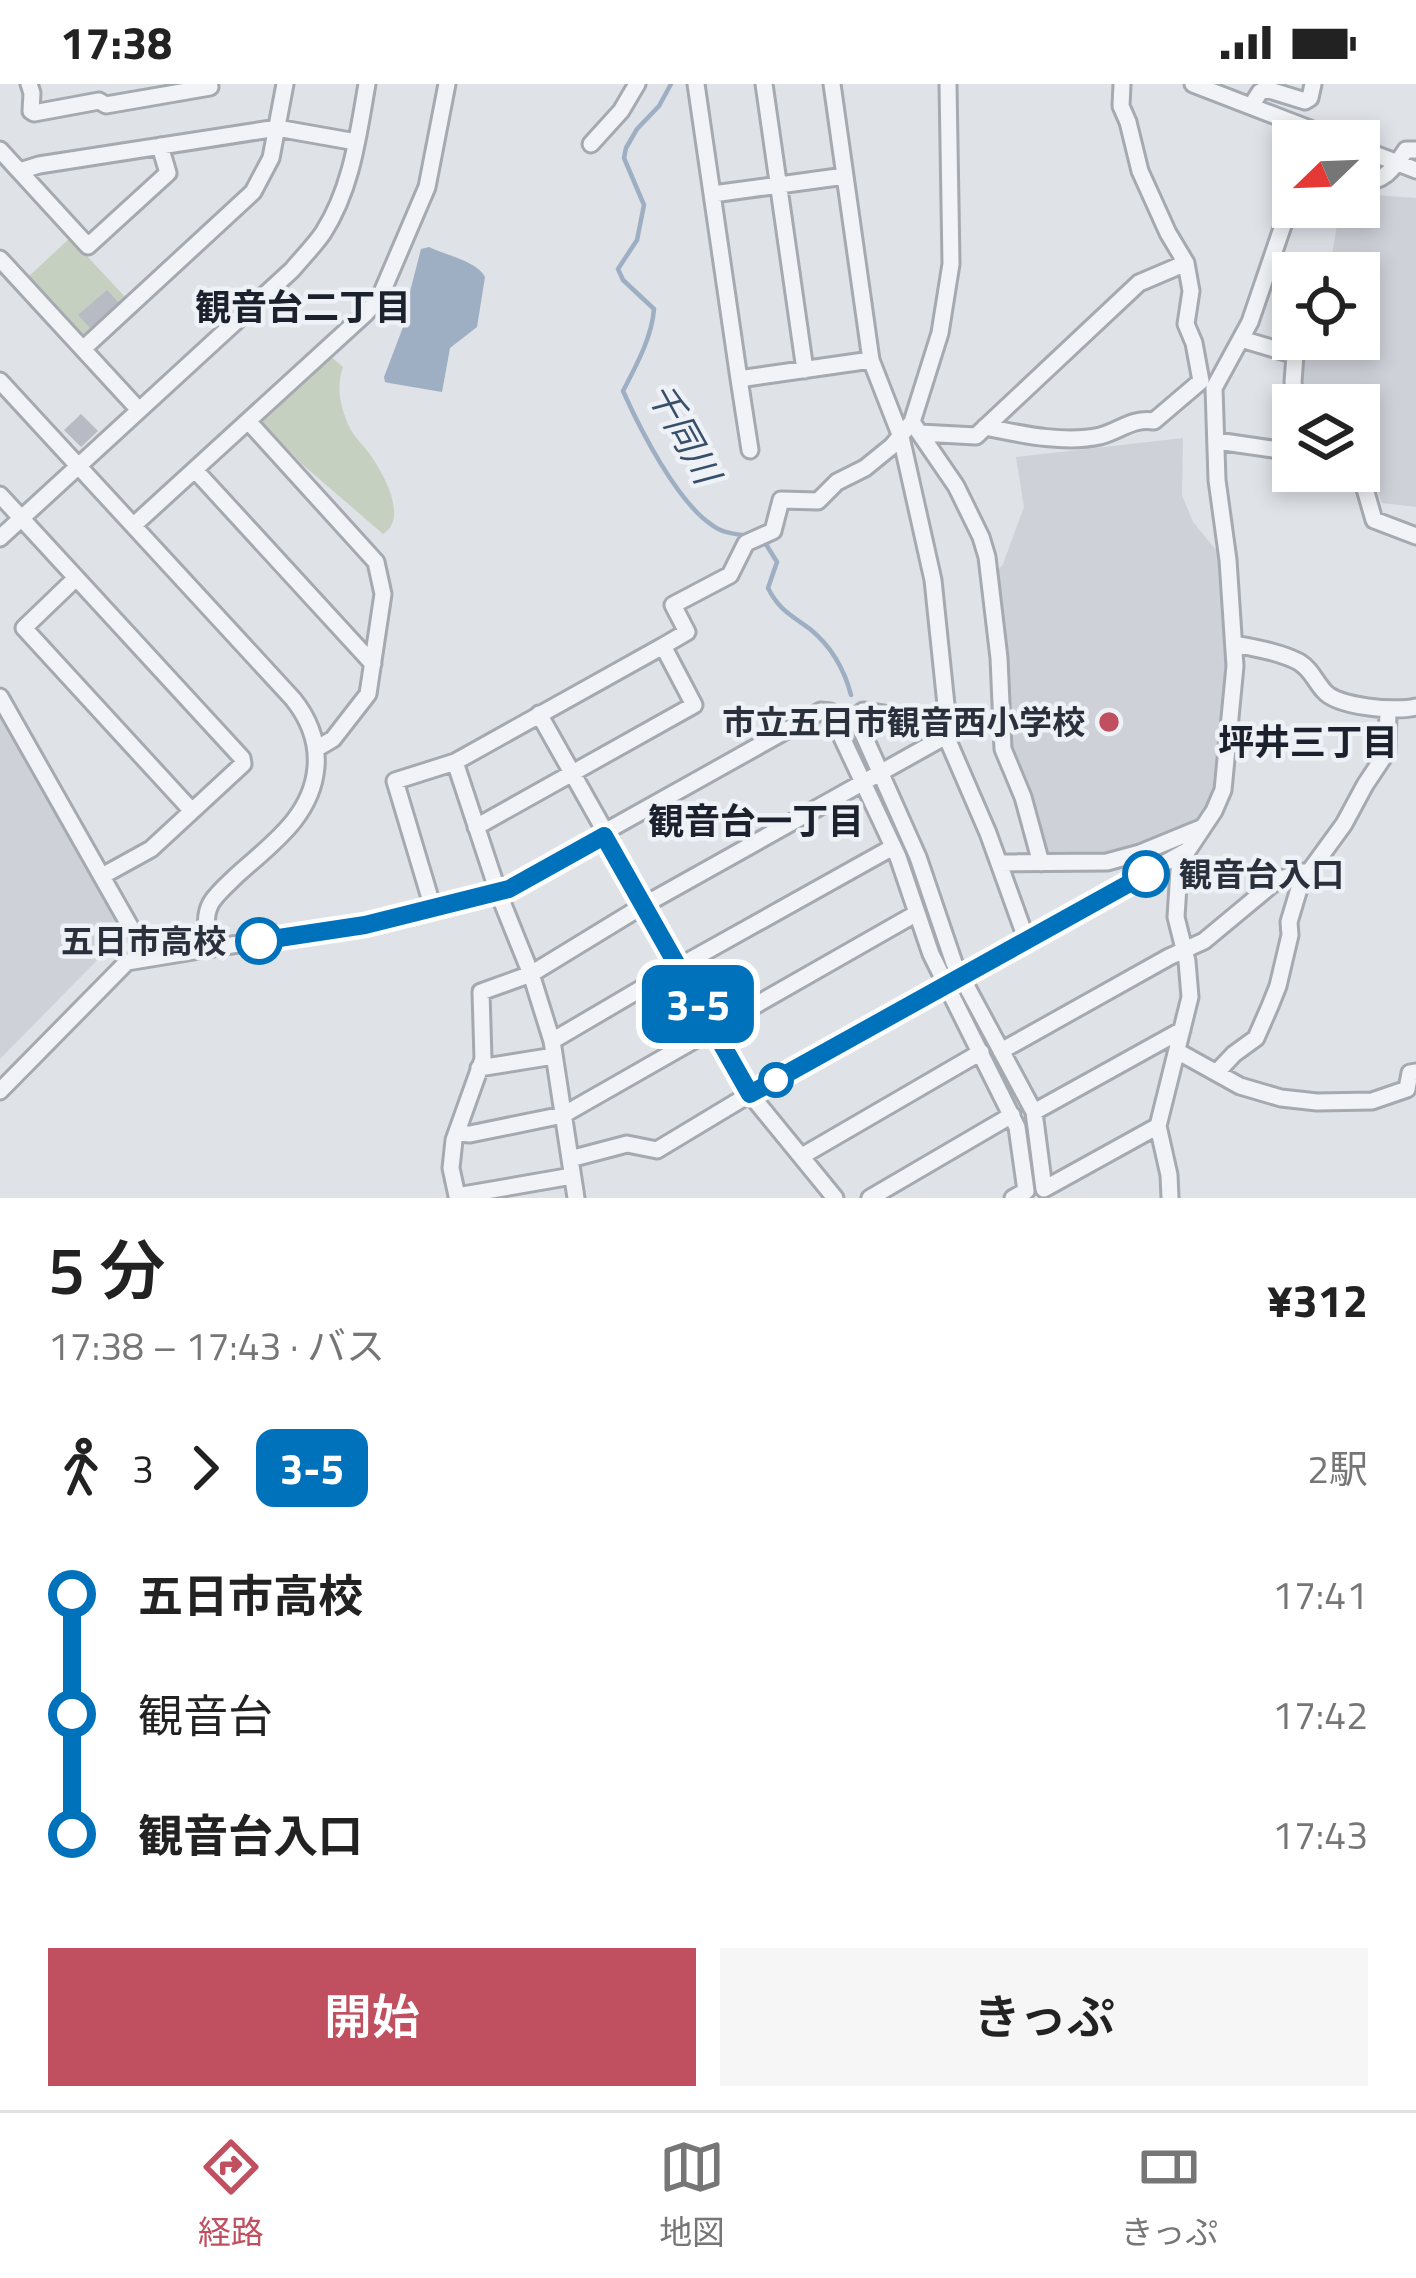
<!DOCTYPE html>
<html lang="ja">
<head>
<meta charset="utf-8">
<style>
  :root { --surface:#fff; --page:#f6f6f6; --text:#222; --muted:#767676; --line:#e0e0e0; --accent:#c05060 }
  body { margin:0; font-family:"Titillium Web","Noto Sans JP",sans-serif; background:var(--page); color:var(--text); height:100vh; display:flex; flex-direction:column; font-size:45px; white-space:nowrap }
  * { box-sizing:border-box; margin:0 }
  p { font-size:39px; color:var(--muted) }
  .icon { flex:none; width:66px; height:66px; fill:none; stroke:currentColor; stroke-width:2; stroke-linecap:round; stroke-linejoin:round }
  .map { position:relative; height:1114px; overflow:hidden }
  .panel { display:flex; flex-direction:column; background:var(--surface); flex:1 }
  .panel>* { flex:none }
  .badge { padding:0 24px; border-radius:18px; font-size:42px; line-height:78px }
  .needle { width:78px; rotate:247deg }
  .buttons { position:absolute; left:1272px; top:36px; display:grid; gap:24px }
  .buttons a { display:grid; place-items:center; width:108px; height:108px; border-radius:0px; background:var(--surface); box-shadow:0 6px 18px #0003; font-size:60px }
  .map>.badge { position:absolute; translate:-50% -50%; box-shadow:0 0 0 6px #fff }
  .legs { display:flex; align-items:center; gap:18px; height:132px; padding:0 48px; font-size:39px }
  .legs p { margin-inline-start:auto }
  .summary { display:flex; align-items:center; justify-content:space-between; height:204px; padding:0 48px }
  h1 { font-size:66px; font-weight:600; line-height:90px }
  .button { display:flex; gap:24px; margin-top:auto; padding:24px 48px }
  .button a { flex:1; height:138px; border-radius:0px; background:var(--accent); color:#fff; font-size:48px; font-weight:600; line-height:138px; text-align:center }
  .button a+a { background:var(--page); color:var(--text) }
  ul { padding:0 48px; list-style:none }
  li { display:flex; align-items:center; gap:42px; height:120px; font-size:45px }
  li i { display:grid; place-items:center; width:18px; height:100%; margin:0 15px; background:currentColor }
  li i::after { content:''; width:30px; height:30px; margin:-15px; border:9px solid; border-radius:50%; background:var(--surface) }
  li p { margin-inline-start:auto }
  li:first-child i { background:linear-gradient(#0000 50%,currentColor 0) }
  li:last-child i { background:linear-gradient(currentColor 50%,#0000 0) }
  .status { display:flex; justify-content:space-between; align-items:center; height:84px; padding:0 60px; background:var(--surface); direction:ltr }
  .status svg { height:33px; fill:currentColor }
  .dock { display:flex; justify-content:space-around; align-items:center; height:168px; border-top:3px solid var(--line); background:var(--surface); font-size:33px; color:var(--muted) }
  .dock a { display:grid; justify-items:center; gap:6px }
  .dock .on { color:var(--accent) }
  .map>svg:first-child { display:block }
  .built { fill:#ced1d8 }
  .green { fill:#c5d0c1 }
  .water { fill:#9eafc3 }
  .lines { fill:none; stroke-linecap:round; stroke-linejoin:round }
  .stream { stroke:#9eafc3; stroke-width:4.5 }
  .building { fill:#b7bbc3 }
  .minor-casing { stroke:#a5a9b0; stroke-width:21 }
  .minor { stroke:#f1f3f6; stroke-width:15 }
  .line-1-casing { stroke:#fff; stroke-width:27 }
  .line-1 { stroke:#0072bc; stroke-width:18 }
  .poi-dot { fill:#c05060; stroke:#eef1f5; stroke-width:4.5 }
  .stop-1-dot { fill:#fff; stroke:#0072bc; stroke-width:6 }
  .labels { text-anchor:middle; stroke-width:9; stroke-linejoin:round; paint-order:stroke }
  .poi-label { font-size:33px; font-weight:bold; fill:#2a303c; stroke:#eef1f5; text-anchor:end }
  .stop-label { font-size:33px; font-weight:bold; fill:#2a303c; stroke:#eef1f5; text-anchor:start }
  .neighbourhood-label { font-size:36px; font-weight:bold; fill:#1c222d; stroke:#eef1f5 }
  .water-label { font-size:36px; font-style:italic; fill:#384f6c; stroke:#eef1f5 }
</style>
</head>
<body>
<div class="status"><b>17:38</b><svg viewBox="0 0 49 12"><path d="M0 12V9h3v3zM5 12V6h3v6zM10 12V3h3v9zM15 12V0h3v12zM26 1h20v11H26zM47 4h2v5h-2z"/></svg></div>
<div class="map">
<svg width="1416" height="1114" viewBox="0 0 1416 1114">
  <rect width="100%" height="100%" fill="#dfe2e7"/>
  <!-- built -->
  <path class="built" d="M1359 110 1416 114V423L1382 419 1366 373 1359 372V321H1302L1299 303 1304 268 1316 261 1317 255H1359V189H1329L1340 123H1359Z
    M1183 354 1182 411 1193 438 1221 472 1227 574 1218 698 1208 722 1192 741 1122 771 1048 773 1009 668 995 490 1003 480 1024 423 1016 373Z
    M0 626 131 855 108 865 0 975Z"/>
  <!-- green -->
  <path class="green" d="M70 154 128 216 90 252 81 250 28 193Z
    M329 271 343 283C336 303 340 321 348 340 353 353 364 361 371 372 385 392 408 435 383 450L303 381 263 339V332Z"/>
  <!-- water -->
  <path class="water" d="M429 163C446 171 478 178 485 193L477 243 450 264 442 308 389 299 385 298 384 293 408 230 407 219 421 165Z"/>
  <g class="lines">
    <!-- stream -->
    <path class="stream" d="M671 0 659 22 637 45 626 64 624 74 644 121 637 156 618 185 623 196 654 225C652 253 636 282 623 307 640 345 677 418 712 441 722 449 735 450 748 452
      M764 457 777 478 768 504C779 526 791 531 810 545 832 563 844 584 851 611"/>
  </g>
  <!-- building -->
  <path class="building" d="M107 206 120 220 92 246 78 231Z
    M81 330 98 347 81 363 64 346Z"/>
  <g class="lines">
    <defs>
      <path id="minor" d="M29 0 32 9 31 27 34 29 99 17 106 21 210 3
        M696 0 739 295
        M764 0 805 286
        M832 0 871 276 901 353 933 496 948 640 946 652 988 749 1027 857
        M1122 0 1121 22 1128 38 1140 87 1168 149 1186 179 1191 207 1186 240 1194 259 1201 297
        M1193 0 1341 57
        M1251 22 1260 8 1266 5 1305 17 1310 14 1313 0
        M591 60 621 27 637 0
        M1359 64 1416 86
        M0 66 88 162 168 89 160 62
        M20 87 39 81 277 44 356 58
        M1359 99C1385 98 1393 85 1406 66H1416
        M713 110 845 92
        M0 175 139 326
        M1241 255 1295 271 1293 298 1296 321
        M84 264 253 108 271 74 285 0
        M0 297 293 615C309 635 318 658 316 683 312 733 270 761 236 792 228 800 217 809 211 819 203 834 207 849 212 864L365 841 509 805 605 752 750 1010 1188 766
        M248 337 376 478 383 510 368 610 333 655 316 665
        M912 338 956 402 981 453 987 473 999 574 1003 665 1023 713 1041 779
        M985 343C1020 350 1064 360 1100 352 1120 347 1131 334 1154 337L1201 297
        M920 349 976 352 1139 199 1186 179
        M1217 357 1293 368
        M750 366 739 295 871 276
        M1359 384 1374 436 1416 452
        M195 386 373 580
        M0 411 242 674 243 680 151 765 102 792
        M134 441 365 230 380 213 427 103 447 0
        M0 454 292 186C302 174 314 162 323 149 352 104 358 51 367 0
        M76 494 24 544 192 727
        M1234 560C1255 564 1280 568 1299 578 1312 586 1314 596 1324 607 1337 623 1396 628 1416 623
        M663 562 687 548 673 521 730 491 746 459 773 447 781 416 818 417 837 398 865 384 892 362 912 338 940 249 951 180 948 0
        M0 613 148 874
        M539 630 602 742 605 752 610 745 821 627 830 628 898 773 931 870 1017 1043 1026 1107 1013 1114
        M948 640 863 627 856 634 918 773 954 879 1034 1028 1044 1105 1158 1042
        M455 678 498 808 531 890 552 957 576 1114
        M999 779 1107 778 1140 769 1201 744
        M433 824 395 697 455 678 663 562 694 621 476 743
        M552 957 678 883 893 763
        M1001 967 1169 873 1204 857 1275 798 1299 788H1309L1344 740 1365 701 1387 668 1388 626
        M1177 967 1240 1002 1281 1014 1317 1018 1372 1017 1407 1005 1410 989 1416 988
        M479 984 554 972
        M1217 988 1234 970 1256 954 1270 922 1278 902 1290 851 1289 838 1304 788
        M0 1007 127 878 212 864
        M1034 1028 1182 946
        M457 1049 470 1050 563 1031 917 829
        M802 1072 981 968
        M570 1075 627 1060 657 1066 750 1010 835 1114
        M572 1092 457 1112 451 1084 454 1056 483 975 481 908 531 890 644 821 946 652
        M870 1114 1012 1031
        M1170 1114 1169 1091 1158 1042 1190 913 1187 877 1176 833 1179 786 1188 766 1214 727 1223 706 1235 582 1228 476 1217 396 1214 304 1250 238 1293 112"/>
    </defs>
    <!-- minor casing -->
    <use href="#minor" class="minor-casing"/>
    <!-- minor -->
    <use href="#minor" class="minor"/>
  </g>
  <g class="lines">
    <defs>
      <path id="line-1" d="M259 857 365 841 509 805 604 752 750 1010 1146 790"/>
    </defs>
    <!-- line-1 casing -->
    <use href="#line-1" class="line-1-casing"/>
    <!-- line-1 -->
    <use href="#line-1" class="line-1"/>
  </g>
  <!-- markers -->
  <circle class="poi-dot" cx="1109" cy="638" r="12"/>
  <g class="stop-1-dot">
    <circle cx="1146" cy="790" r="21"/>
    <circle cx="259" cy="857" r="21"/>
    <circle cx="776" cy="996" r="15"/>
  </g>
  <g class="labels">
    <!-- poi labels -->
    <g class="poi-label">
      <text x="1085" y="650">市立五日市観音西小学校</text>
    </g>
    <!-- stop labels -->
    <g class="stop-label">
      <text x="1179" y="802">観音台入口</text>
      <text x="226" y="869" text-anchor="end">五日市高校</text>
    </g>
    <!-- neighbourhood labels -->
    <g class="neighbourhood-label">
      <text x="303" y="236">観音台二丁目</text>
      <text x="1308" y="671">坪井三丁目</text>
      <text x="756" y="750">観音台一丁目</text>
    </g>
    <!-- water labels -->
    <g class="water-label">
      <text transform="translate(684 349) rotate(61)" y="13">千同川</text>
    </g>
  </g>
</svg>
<div class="buttons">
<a><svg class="needle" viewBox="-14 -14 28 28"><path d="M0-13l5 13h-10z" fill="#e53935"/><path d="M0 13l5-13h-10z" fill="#767676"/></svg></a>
<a><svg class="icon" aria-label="locate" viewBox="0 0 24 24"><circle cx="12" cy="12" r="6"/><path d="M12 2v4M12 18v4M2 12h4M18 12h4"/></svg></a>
<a><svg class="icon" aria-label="layers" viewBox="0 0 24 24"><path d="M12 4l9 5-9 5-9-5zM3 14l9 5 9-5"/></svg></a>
</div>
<b class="badge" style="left:698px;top:920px;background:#0072bc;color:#fff">3-5</b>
</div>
<section class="panel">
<div class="summary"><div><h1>5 分</h1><p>17:38 – 17:43 · バス</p></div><b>¥312</b></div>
<div class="legs"><svg class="icon" aria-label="walk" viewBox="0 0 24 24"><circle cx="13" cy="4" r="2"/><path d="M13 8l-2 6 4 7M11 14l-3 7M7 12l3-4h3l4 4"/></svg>3<svg class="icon" aria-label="forward" viewBox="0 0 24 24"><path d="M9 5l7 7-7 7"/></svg><b class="badge" style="background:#0072bc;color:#fff">3-5</b><p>2駅</p></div>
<ul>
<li><i style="color:#0072bc"></i><b>五日市高校</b><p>17:41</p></li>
<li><i style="color:#0072bc"></i><span>観音台</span><p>17:42</p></li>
<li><i style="color:#0072bc"></i><b>観音台入口</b><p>17:43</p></li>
</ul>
<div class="button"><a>開始</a><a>きっぷ</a></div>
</section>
<nav class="dock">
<a class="on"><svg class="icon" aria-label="directions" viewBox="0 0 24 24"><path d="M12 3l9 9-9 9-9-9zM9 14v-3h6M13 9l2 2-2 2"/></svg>経路</a>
<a><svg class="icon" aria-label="map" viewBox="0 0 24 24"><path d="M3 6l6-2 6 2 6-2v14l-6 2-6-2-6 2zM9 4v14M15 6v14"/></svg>地図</a>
<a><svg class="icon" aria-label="tickets" viewBox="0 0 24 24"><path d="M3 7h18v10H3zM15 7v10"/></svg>きっぷ</a>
</nav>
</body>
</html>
